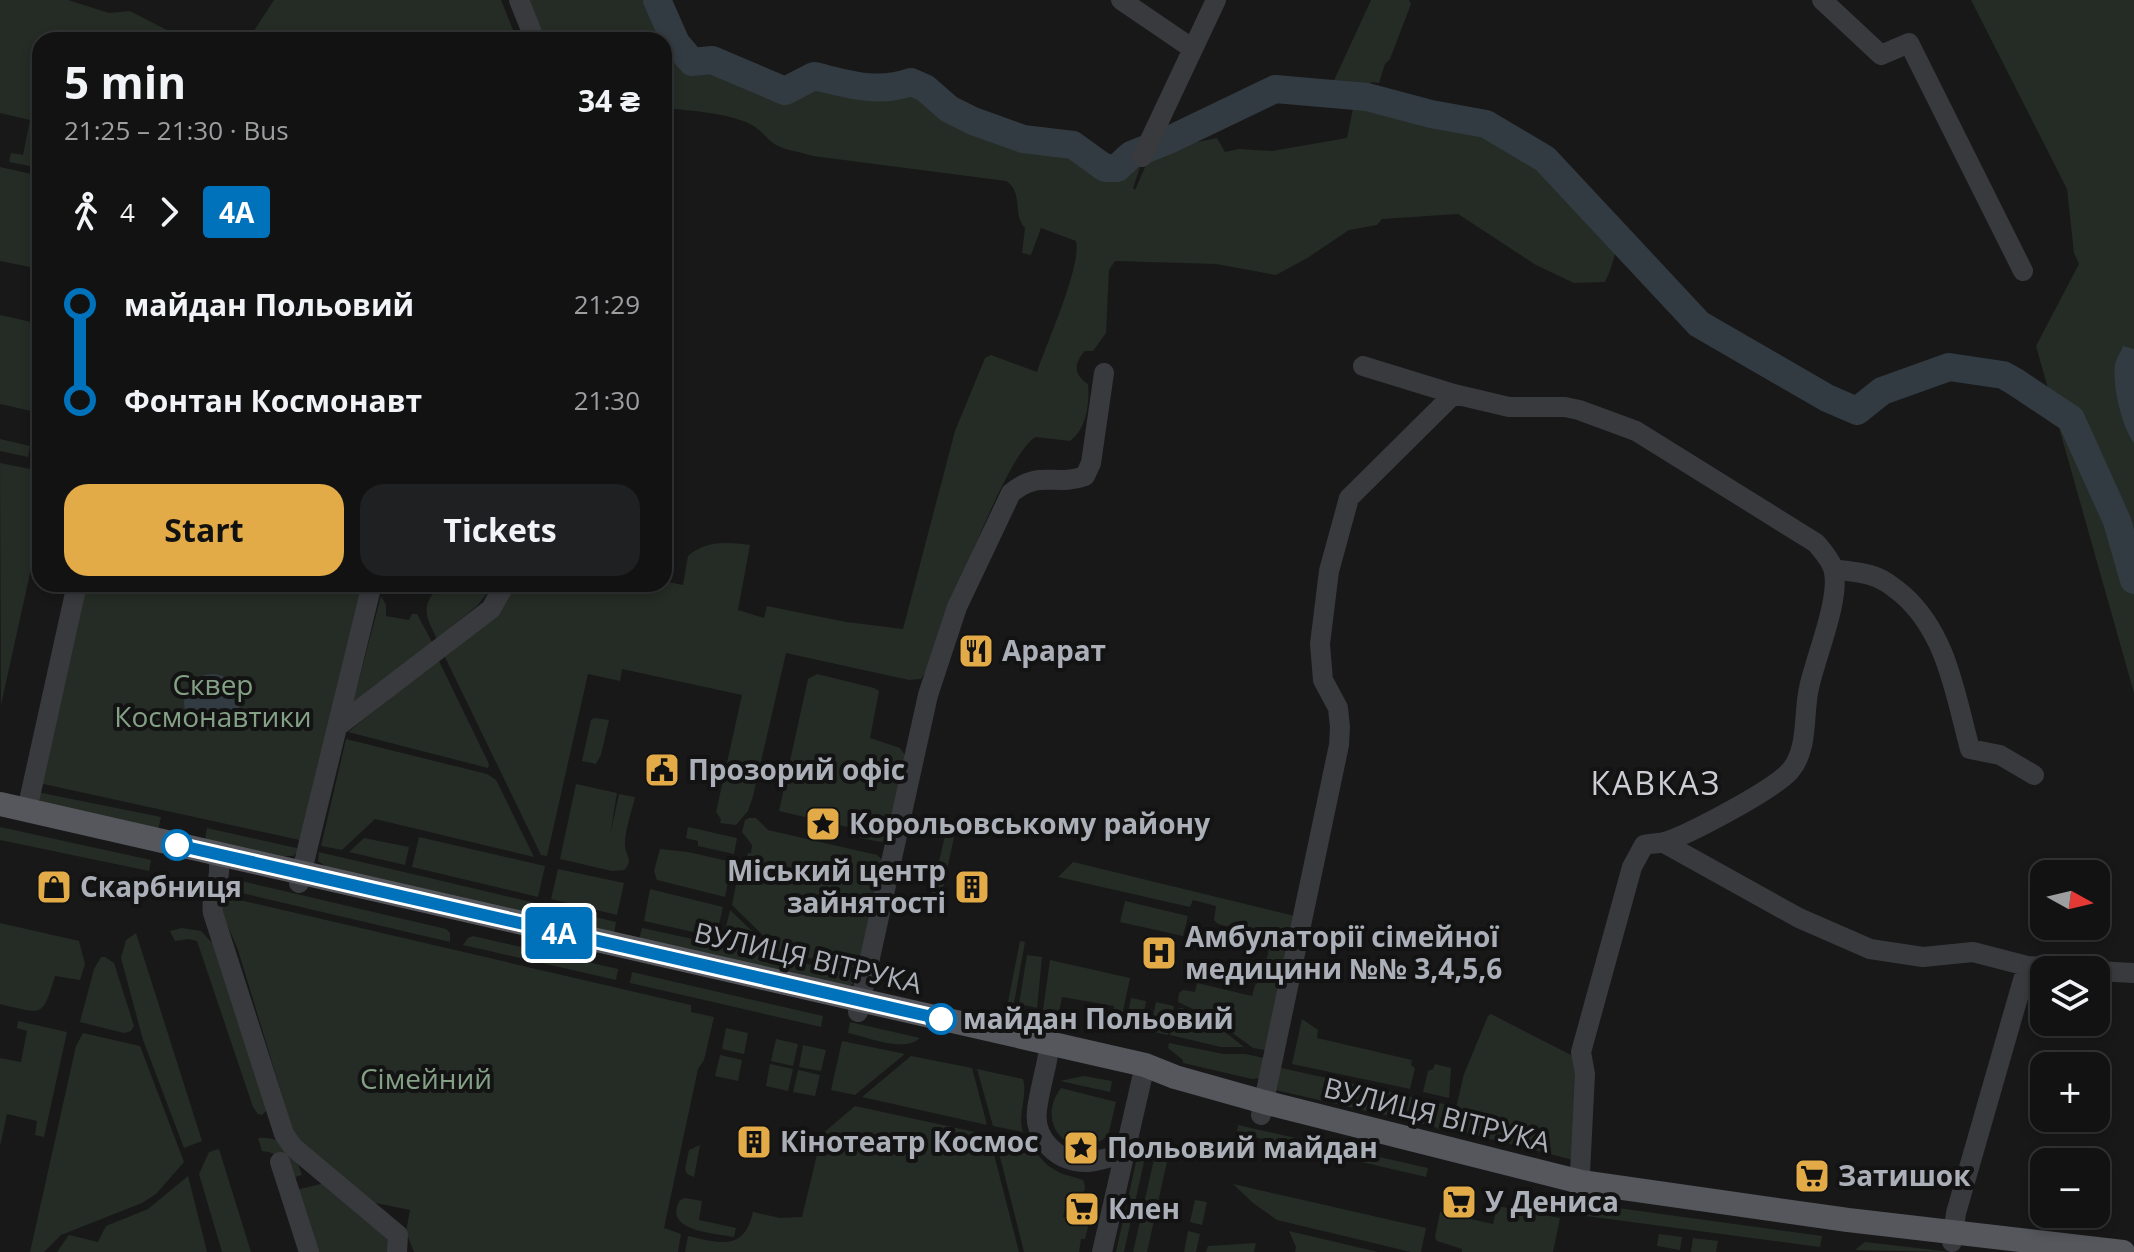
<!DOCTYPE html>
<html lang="en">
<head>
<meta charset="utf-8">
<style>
  :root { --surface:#121213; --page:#1f2021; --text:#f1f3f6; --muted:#9c9ea0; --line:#313233; --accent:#e2ab47 }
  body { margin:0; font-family:"Open Sans",sans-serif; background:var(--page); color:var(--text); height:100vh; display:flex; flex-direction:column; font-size:30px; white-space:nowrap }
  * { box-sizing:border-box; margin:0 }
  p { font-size:26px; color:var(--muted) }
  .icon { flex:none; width:44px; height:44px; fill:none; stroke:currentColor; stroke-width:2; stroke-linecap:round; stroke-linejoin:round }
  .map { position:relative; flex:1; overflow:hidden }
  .details { position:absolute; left:32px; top:32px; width:640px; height:560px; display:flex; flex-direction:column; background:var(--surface); border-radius:24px; box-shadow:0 4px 12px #0003,0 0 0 2px var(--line) }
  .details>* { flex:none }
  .badge { padding:0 16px; border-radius:6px; font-size:28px; line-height:52px }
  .needle { width:52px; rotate:98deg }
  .fabs { position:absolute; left:2030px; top:860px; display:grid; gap:16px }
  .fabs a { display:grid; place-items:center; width:80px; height:80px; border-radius:16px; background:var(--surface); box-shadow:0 4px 12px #0003,0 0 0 2px var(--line); font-size:40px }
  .map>.badge { position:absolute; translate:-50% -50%; box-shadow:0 0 0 4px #fff }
  .legs { display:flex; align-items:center; gap:12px; height:88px; padding:0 32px; font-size:26px }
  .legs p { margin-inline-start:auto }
  .headline { display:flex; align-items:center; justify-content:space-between; height:136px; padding:0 32px }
  h1 { font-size:44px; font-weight:700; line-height:60px }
  .button { display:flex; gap:16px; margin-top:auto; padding:16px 32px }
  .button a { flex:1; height:92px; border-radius:24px; background:var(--accent); color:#111; font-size:32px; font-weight:700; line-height:92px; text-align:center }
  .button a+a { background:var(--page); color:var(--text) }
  ul { padding:0 32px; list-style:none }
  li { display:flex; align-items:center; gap:28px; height:96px; font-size:30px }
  li i { display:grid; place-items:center; width:12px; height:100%; margin:0 10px; background:currentColor }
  li i::after { content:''; width:20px; height:20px; margin:-10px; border:6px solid; border-radius:50%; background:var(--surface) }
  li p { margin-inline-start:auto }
  li:first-child i { background:linear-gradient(#0000 50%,currentColor 0) }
  li:last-child i { background:linear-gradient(currentColor 50%,#0000 0) }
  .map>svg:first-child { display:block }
  .green { fill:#242c25 }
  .water { fill:#323b41 }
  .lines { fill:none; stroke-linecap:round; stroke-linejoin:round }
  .river { stroke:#323b41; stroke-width:28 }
  .minor { stroke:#393a3e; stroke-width:20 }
  .major { stroke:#55575d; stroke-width:24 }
  .line-1-casing { stroke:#fff; stroke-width:18 }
  .line-1 { stroke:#0072bc; stroke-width:12 }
  .stop-1-dot { fill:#fff; stroke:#0072bc; stroke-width:4 }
  .labels { text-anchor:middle; stroke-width:8; stroke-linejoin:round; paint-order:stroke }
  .poi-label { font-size:28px; font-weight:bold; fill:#abafb8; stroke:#131314; text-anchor:start }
  .park-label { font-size:28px; fill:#84a185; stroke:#131314 }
  .street-label { font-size:28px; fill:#abafb8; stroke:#131314 }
  .stop-label { font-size:28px; font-weight:bold; fill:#abafb8; stroke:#131314; text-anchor:start }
  .quarter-label { font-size:32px; letter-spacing:2px; fill:#ccced4; stroke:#131314 }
</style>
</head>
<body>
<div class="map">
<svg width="2134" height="1252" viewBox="0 0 2134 1252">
  <rect width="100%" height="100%" fill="#181819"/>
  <!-- green -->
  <path class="green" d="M0 0H68L109 13 130 11 186 40H40V168L9 162 11 153 23 155 30 120 0 113Z
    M274 0H501L517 40H248Z
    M515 0H651L675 59 690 74 715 70 764 89 781 99H788L814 85 878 101 888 100 913 88 919 90 949 118 976 131 1025 149 1069 152 1075 154 1093 175 1116 176 1126 168 1141 164 1133 188 1135 190 1149 158 1182 145 1217 138 1225 152 1239 149 1272 151 1347 138 1353 108 1337 105 1340 88 1331 87 1371 0H1409L1411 4 1390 59 1385 64 1379 83 1371 82 1367 95 1362 93 1360 104 1404 117 1478 128 1519 155 1536 157 1542 174C1562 184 1576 201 1592 217 1601 227 1613 230 1620 243 1613 256 1612 269 1605 282L1574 283 1536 265 1458 214 1382 219 1377 225 1349 230 1309 257 1276 275 1216 264 1115 261 1109 270 1106 333 1093 351H1085C1073 364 1074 375 1088 384 1090 403 1086 430 1070 441L1036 437C1009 450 956 594 942 628 936 644 931 664 921 679L909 680 786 653 753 796 748 811 736 825 720 823 721 819 716 812 742 695 622 669 620 681 588 674 547 856 541 855 444 655 509 584H664V581L683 585 688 556C706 540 727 542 750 545L738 610 764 618 767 606 846 622 903 629 955 431 985 358 991 355 1037 372C1046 344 1082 266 1076 241L1041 228 1031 255 1022 253 1025 228C1012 215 1024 192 1006 181L813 156C801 152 787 151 776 145 764 137 762 129 746 122 720 112 692 111 664 108V40H531Z
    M1971 0H2134V693L2036 346 2079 264 2074 253 2067 189Z
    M0 167 40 176V269L0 261Z
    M0 315 40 324V413L0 404Z
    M0 439 30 446 28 457 0 451Z
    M0 463 40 471V528L1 705Z
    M84 584H364L304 841 39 783Z
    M441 584 481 590 483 584H494L478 605 437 639C424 614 421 605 441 584Z
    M381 596 386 605V616L409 620 412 614H417L432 642 355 704 353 702Z
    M438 659 489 764 488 768 348 732Z
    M817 674 874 688 879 691 870 738 900 748 907 758 888 840 881 842 860 838 861 830 779 811 808 679Z
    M594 718 609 720 601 755 596 764 582 761 591 720Z
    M346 739 487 774 496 780 534 857 375 819 342 850 321 846Z
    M576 784 617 793 610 836 619 794 635 797C632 811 624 832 625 846 626 857 634 860 624 870L612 871 560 859Z
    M37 792 161 817 158 830 40 802Z
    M749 818H756L768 830 877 855 884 861 861 969 780 952 732 905 740 864 745 865 748 853H751L752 845 742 832 745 820Z
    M0 827 151 860 149 871 0 840Z
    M688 827 737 838 734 854 698 846V841L686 838Z
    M207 828 301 849 293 856H283L205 840Z
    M946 831 955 833 937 916 927 914Z
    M419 837 545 866 538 897 412 867Z
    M364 838 409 847 405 865 349 852Z
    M660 849 688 852 732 862 725 897 657 880 654 871Z
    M319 852 536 903 533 916 327 867 318 861Z
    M1073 862 1299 917 1293 943 1218 924 1214 920 1216 906 1193 900 1190 907 1058 877Z
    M558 869 624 883 617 915 551 899Z
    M233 879 446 929 450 933V942L229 890 225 884Z
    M650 889 723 907 716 937 644 921Z
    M227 897 691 1005V1012L714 1017 704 1060 698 1069 664 1228 681 1234 678 1252H414L406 1232 410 1210 366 1201 295 1138 238 950 221 910 223 900Z
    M1125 901 1188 916 1183 936 1120 922Z
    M549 906 616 922 614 934 548 917Z
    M730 910 772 950 723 939Z
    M0 923 79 941 85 964 80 980 55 976C42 1019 43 1014 0 1004Z
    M182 928 201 931 216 947 267 1110 262 1115 258 1114 253 1107 197 941 189 939 175 941 170 931Z
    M642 928 859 975 858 980 848 987 639 939Z
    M1207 930 1248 940 1245 950 1204 941Z
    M136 933 202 1141 184 1148 143 1040 121 958 126 940Z
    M473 936 618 969 616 980 463 945 468 938Z
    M1020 941 1025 942 1014 1003 1008 1002Z
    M1270 945 1291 950 1271 1051 1253 1048 1212 1018 1178 1002 1179 993 1183 990 1195 992 1197 983 1252 996 1255 985 1262 979Z
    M1027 955 1042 957 1037 1008 1019 1004Z
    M101 957H105L114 963 134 1026 131 1031 124 1033 80 1022 94 969Z
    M1050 960 1130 978 1120 1025 1112 1023 1114 1006 1062 997 1059 1013 1043 1010Z
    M632 972 823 1016 821 1027 630 983Z
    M1131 998 1146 1001 1141 1029 1125 1026Z
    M1156 1002 1174 1006 1168 1035 1150 1031Z
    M1182 1008 1211 1021 1244 1047H1221L1170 1035 1176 1009Z
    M1491 1014 1577 1058 1573 1160 1451 1129 1464 1074 1488 1016Z
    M1302 1019 1318 1030 1317 1038 1412 1060 1411 1065 1415 1068 1410 1089 1292 1064Z
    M18 1021 67 1032 44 1137 35 1135 37 1121 7 1114 0 1146V1058L21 1062 27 1031 17 1028Z
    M850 1022 920 1038C904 1053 868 1037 848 1033Z
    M726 1028 748 1033 744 1054 722 1049Z
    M83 1033 140 1046 184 1162 156 1194 142 1203 61 1235 44 1252H30L76 1046Z
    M776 1039 798 1044 793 1066 771 1061Z
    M842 1041 905 1054 855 1095 831 1090Z
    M1169 1043 1224 1054H1245L1269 1059 1262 1078 1252 1079 1183 1063V1060L1168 1048Z
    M803 1045 826 1050 821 1071 799 1067Z
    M720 1055 742 1060 738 1081 715 1076Z
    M911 1056 972 1068 987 1125 862 1097Z
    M770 1064 793 1069 788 1091 766 1086Z
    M1435 1064 1451 1068 1449 1098 1423 1092 1428 1071 1433 1069Z
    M1277 1067 1448 1105 1442 1131 1433 1126 1275 1090Z
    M977 1069 1023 1079C1028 1097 1017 1114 1023 1132L993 1126Z
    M798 1070 820 1075 815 1096 793 1092Z
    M1084 1076 1112 1081 1110 1092 1060 1081Z
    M1061 1088 1116 1102 1108 1136C1070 1165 1034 1123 1061 1088Z
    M855 1106 989 1135 1019 1252H685L688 1236C720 1243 744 1252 753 1212L780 1218 802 1217 822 1134Z
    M1238 1125 1428 1168 1426 1177 1237 1133Z
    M995 1137 1028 1144 1047 1165 1060 1173 1083 1180C1086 1186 1086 1193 1079 1197L1068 1195 1063 1217 1089 1223 1085 1239H1081L1079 1252H1024Z
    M258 1138C284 1136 294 1152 302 1175L292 1178C285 1162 280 1153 262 1151Z
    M700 1145 694 1177 687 1174 685 1169 689 1150Z
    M1157 1146 1170 1148 1147 1252H1133Z
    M219 1149 251 1252H222L199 1174 209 1152Z
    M1145 1150 1146 1153 1124 1252H1116L1138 1153Z
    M188 1176 207 1252H57L69 1235 98 1242 106 1226 148 1209Z
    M329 1182 386 1231 392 1252H316L296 1190Z
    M1233 1184 1426 1228 1421 1252H1411L1277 1220 1253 1203Z
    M685 1198 702 1201 699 1220 736 1228 734 1237C714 1233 662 1231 680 1200Z
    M1195 1200 1207 1202 1202 1225 1190 1222Z
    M1588 1203 1596 1205 1822 1236 1820 1247 1586 1216Z
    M1497 1206 1560 1218 1553 1252H1462V1249L1437 1241 1435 1237 1440 1212 1493 1224Z
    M1188 1231 1200 1234 1196 1252H1184Z
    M1289 1231 1378 1252H1295L1296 1247Z
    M1659 1234 1682 1237 1680 1250 1657 1246Z
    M1693 1238 1718 1241 1716 1252H1691Z
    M1865 1242 1951 1252 1855 1250Z
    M1256 1243 1254 1252H1206L1208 1246Z"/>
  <!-- water -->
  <path class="water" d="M2123 346 2134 349V443C2122 427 2112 385 2115 365 2116 359 2121 352 2123 346Z
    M184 702a28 28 0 1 1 56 0a28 28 0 1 1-56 0Z"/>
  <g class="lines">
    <!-- river -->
    <path class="river" d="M657 0 676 43 692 62 712 60 785 91 814 76C848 84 877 94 911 82L925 88 949 109 973 121 1023 139 1073 145 1105 168H1117L1131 155 1171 139 1275 89 1367 97 1431 114 1486 124 1545 159 1699 324 1827 398 1857 411 1882 391 1949 367 2003 375 2014 381 2071 419 2117 521 2134 580"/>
    <!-- minor -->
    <path class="minor" d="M519 0 535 40
      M1121 0 1193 49
      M1822 0 1881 55 1909 43 2023 271
      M1142 157 1216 0
      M1363 366 1454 394 1509 407H1565L1579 410 1636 431 1816 543C1822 550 1830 559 1833 568 1842 596 1815 658 1809 688 1803 713 1809 749 1790 771 1773 790 1693 832 1668 841 1660 844 1652 843 1644 845L1632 867 1581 1052 1585 1074 1579 1193
      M1834 569C1846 571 1859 572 1870 575 1882 578 1892 586 1902 594 1947 633 1955 694 1970 749L2000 755 2034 775
      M338 726 491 609 505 584
      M27 810 77 584
      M1664 843 1799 918 1870 949 1923 957 1973 952 2027 966 2088 970
      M219 865C221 882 210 896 213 913L284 1134 293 1147 398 1235 397 1252
      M299 883 372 584
      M2096 971 2134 973
      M858 1012 928 695 957 607 1011 493C1040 469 1054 487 1085 476L1091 463 1104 373
      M1048 1055C1045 1073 1039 1092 1037 1110 1033 1139 1059 1164 1088 1162 1100 1161 1113 1156 1125 1154
      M1261 1115 1339 745 1340 727 1338 708 1323 680 1320 644 1329 571 1349 498 1454 394
      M280 1162 309 1252
      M1952 1242 1956 1213 2027 966
      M1102 1252 1145 1065"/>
    <!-- major -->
    <path class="major" d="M0 804 1145 1065 1175 1077 1264 1102 1581 1182 1848 1220 2123 1252"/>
  </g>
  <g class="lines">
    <defs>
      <path id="line-1" d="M177 845 941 1019"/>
    </defs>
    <!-- line-1 casing -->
    <use href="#line-1" class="line-1-casing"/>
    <!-- line-1 -->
    <use href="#line-1" class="line-1"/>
  </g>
  <!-- icons -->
  <defs>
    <symbol id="restaurant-square" viewBox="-11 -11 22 22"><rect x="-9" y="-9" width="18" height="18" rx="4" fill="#e2ab47" stroke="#131314"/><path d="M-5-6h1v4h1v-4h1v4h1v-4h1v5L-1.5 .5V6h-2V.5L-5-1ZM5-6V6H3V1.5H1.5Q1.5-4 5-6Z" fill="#111"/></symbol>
    <symbol id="civic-square" viewBox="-11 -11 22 22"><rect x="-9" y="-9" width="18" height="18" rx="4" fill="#e2ab47" stroke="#131314"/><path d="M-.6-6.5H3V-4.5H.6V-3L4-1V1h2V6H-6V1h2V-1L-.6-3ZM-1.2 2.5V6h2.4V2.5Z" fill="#111"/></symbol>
    <symbol id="sight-square" viewBox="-11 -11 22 22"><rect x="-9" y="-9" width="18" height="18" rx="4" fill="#e2ab47" stroke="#131314"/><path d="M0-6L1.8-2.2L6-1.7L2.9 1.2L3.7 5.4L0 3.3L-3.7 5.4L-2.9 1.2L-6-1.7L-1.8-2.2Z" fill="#111"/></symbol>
    <symbol id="shop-square" viewBox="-11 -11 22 22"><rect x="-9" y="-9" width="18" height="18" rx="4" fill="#e2ab47" stroke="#131314"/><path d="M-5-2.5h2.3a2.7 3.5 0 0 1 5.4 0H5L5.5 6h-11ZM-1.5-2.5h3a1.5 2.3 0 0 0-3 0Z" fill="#111"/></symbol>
    <symbol id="building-square" viewBox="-11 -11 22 22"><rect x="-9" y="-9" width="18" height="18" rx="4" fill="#e2ab47" stroke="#131314"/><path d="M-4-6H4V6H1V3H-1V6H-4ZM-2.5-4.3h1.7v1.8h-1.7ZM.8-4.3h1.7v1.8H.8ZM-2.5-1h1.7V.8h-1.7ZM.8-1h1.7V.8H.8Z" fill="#111"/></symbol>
    <symbol id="hospital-square" viewBox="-11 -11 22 22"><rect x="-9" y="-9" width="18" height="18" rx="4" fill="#e2ab47" stroke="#131314"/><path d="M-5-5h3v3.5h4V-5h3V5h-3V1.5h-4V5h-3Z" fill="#111"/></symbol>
    <symbol id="supermarket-square" viewBox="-11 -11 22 22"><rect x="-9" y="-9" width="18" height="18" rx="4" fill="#e2ab47" stroke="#131314"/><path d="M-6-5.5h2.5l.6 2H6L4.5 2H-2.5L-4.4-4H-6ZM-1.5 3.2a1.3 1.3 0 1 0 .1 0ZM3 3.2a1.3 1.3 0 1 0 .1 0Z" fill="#111"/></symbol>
  </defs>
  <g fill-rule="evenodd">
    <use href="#restaurant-square" x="956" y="631" width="40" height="40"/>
    <use href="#civic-square" x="642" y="750" width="40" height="40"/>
    <use href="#sight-square" x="803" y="804" width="40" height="40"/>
    <use href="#shop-square" x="34" y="867" width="40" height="40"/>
    <use href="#building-square" x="952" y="867" width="40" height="40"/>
    <use href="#hospital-square" x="1139" y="933" width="40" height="40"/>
    <use href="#building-square" x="734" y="1122" width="40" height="40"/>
    <use href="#sight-square" x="1061" y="1128" width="40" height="40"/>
    <use href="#supermarket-square" x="1792" y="1156" width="40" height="40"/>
    <use href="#supermarket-square" x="1439" y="1182" width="40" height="40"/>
    <use href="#supermarket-square" x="1062" y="1189" width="40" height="40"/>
  </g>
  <!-- markers -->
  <g class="stop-1-dot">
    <circle cx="177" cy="845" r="14"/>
    <circle cx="941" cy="1019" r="14"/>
  </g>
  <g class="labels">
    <!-- poi labels -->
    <g class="poi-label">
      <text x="1002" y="661">Арарат</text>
      <text x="688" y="780">Прозорий офіс</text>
      <text x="849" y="834">Корольовському району</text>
      <text x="946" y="881" text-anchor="end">Міський центр<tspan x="946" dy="32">зайнятості</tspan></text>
      <text x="80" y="897">Скарбниця</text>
      <text x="1185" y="947">Амбулаторії сімейної<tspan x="1185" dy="32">медицини №№ 3,4,5,6</tspan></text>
      <text x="780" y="1152">Кінотеатр Космос</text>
      <text x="1107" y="1158">Польовий майдан</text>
      <text x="1838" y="1186">Затишок</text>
      <text x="1485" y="1212">У Дениса</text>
      <text x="1108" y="1219">Клен</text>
    </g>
    <!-- park labels -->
    <g class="park-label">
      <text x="213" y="695">Сквер<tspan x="213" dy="32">Космонавтики</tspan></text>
      <text x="426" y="1089">Сімейний</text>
    </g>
    <!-- street labels -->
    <g class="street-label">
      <text transform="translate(808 958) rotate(13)" y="10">ВУЛИЦЯ ВІТРУКА</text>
      <text transform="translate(1437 1115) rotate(14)" y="10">ВУЛИЦЯ ВІТРУКА</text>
    </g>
    <!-- stop labels -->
    <g class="stop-label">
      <text x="963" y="1029">майдан Польовий</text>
    </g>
    <!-- quarter labels -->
    <g class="quarter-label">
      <text x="1656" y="795">КАВКАЗ</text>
    </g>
  </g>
</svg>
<div class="fabs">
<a><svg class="needle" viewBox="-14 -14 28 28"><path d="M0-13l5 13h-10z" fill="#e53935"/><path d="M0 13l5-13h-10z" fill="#9c9ea0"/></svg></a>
<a><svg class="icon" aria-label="layers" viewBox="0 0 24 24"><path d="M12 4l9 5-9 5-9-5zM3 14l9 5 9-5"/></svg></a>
<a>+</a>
<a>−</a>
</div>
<b class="badge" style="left:559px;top:933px;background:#0072bc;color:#fff">4А</b>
<section class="details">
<div class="headline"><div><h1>5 min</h1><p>21:25 – 21:30 · Bus</p></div><b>34 ₴</b></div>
<div class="legs"><svg class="icon" aria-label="walk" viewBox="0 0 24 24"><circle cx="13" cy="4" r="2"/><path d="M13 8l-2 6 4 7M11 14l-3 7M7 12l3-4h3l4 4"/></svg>4<svg class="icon" aria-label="forward" viewBox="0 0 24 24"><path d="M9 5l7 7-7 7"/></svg><b class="badge" style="background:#0072bc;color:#fff">4А</b></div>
<ul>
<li><i style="color:#0072bc"></i><b>майдан Польовий</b><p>21:29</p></li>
<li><i style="color:#0072bc"></i><b>Фонтан Космонавт</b><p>21:30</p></li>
</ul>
<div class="button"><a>Start</a><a>Tickets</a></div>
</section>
</div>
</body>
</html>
